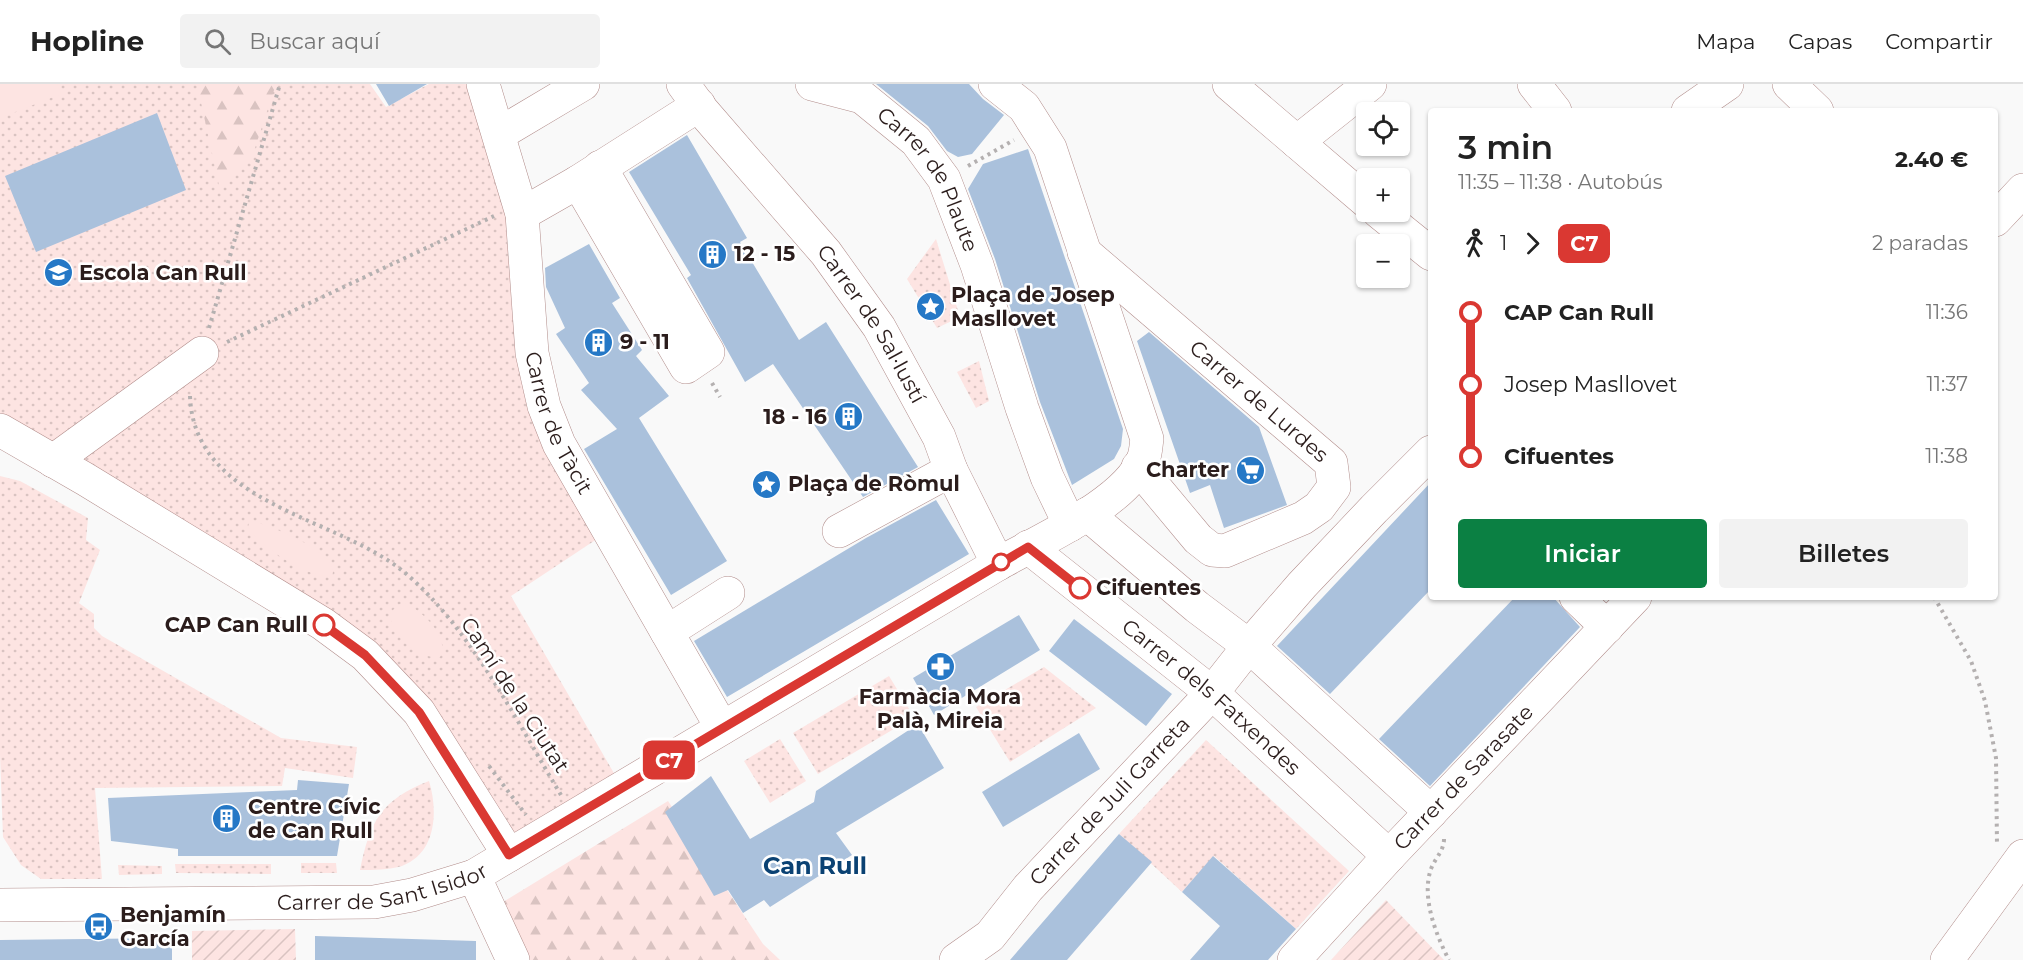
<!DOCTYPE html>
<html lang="es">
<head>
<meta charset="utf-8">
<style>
  :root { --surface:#fff; --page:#f2f2f2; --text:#222; --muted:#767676; --line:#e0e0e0; --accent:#0b8043 }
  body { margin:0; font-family:Montserrat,sans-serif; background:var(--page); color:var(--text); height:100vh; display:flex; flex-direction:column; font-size:22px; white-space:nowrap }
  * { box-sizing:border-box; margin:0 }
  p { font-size:20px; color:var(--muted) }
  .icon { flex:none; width:33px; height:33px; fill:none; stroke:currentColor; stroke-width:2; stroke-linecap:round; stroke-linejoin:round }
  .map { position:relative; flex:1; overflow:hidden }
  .details { position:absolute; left:1428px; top:24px; width:570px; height:492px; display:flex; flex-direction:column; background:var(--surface); border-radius:6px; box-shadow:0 2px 4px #0004 }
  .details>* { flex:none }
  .badge { padding:0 12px; border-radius:9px; font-size:21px; line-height:39px }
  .controls { position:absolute; left:1356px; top:18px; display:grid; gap:12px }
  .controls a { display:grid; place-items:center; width:54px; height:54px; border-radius:6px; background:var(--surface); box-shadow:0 2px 4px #0004; font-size:30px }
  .map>.badge { position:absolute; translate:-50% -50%; box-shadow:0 0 0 3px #fff }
  .legs { display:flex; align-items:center; gap:9px; height:66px; padding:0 30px; font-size:20px }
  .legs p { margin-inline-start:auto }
  .headline { display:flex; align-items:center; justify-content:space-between; height:102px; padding:0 30px }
  h1 { font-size:33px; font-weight:600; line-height:45px }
  .action { display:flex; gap:12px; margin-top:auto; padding:12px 30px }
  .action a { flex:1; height:69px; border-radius:6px; background:var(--accent); color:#fff; font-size:24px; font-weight:600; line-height:69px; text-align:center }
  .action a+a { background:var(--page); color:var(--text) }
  ul { padding:0 30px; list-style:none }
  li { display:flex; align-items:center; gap:21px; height:72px; font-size:22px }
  li i { display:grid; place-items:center; width:9px; height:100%; margin:0 8px; background:currentColor }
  li i::after { content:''; width:15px; height:15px; margin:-8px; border:4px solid; border-radius:50%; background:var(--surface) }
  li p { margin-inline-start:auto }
  li:first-child i { background:linear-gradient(#0000 50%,currentColor 0) }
  li:last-child i { background:linear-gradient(currentColor 50%,#0000 0) }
  header { display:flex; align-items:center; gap:36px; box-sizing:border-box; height:84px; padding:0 30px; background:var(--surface); border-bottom:2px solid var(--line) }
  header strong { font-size:28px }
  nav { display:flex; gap:33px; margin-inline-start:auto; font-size:21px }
  .search { width:420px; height:54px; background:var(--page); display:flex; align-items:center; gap:15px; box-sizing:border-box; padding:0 21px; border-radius:6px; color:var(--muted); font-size:22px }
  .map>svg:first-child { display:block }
  .grass { fill:url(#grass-dots) }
  .forest { fill:url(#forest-firs) }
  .garden { fill:url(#garden-furrows) }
  .pitch { fill:#fde4e2 }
  .building { fill:#aac1dc }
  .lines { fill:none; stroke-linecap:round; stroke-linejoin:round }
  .minor-casing { stroke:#b28d8b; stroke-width:34 }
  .path { stroke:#b4b0b0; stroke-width:4; stroke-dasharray:3 4.5; stroke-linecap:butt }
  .minor { stroke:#fff; stroke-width:33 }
  .line-1-casing { stroke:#fff; stroke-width:14 }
  .line-1 { stroke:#da3832; stroke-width:9 }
  .stop-1-dot { fill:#fff; stroke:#da3832; stroke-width:3 }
  .labels { text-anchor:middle; stroke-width:5; stroke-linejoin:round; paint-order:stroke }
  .street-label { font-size:21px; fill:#2b1d1c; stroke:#fff }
  .poi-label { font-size:21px; font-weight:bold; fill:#2b1d1c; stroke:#fff; text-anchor:start }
  .stop-label { font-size:21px; font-weight:bold; fill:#2b1d1c; stroke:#fff; text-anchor:start }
  .quarter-label { font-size:24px; font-weight:bold; fill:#0b4273; stroke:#fff }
</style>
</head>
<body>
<header>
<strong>Hopline</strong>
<div class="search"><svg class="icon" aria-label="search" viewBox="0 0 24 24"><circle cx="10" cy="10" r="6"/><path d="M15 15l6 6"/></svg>Buscar aquí</div>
<nav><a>Mapa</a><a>Capas</a><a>Compartir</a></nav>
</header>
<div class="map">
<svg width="2023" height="876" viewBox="0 0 2023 876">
  <defs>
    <pattern id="grass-dots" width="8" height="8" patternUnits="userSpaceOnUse" patternTransform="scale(1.5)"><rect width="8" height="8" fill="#fde4e2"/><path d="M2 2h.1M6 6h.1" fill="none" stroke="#d9c3c1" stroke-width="1.8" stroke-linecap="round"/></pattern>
    <pattern id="forest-firs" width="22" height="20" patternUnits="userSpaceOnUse" patternTransform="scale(1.5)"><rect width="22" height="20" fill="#fde4e2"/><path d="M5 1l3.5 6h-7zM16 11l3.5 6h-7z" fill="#d9c3c1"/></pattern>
    <pattern id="garden-furrows" width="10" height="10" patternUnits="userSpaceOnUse" patternTransform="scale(1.5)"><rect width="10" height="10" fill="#fde4e2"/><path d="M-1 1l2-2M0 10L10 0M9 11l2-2" fill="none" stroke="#d9c3c1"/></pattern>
  </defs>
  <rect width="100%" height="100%" fill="#f9f9f9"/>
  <!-- grass -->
  <path class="grass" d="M0 0H370L386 23 429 0H477L499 50 532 269 609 447 511 512 622 703 509 771 365 571 0 346Z
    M936 155 960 233 937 244 907 195Z
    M979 277 989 317 976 324 957 288Z
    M0 392 20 397 88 434 86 456 100 466 79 519 94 530V544L102 552 281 654 357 663 353 694 285 684 282 702 95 704 102 795H41L21 781 3 753 0 670Z
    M1044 583 1096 624 1010 678 976 623Z
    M889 592 914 633 818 690 793 649Z
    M780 655 806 697 770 719 744 677Z
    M1206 656 1349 787 1296 845 1214 772 1182 808 1119 750Z
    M429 697C438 726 437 769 402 782 389 786 374 786 360 786 370 737 381 716 429 697Z
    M301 779H336L337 789H301Z
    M175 780H271V790L176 789Z
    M118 781 162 782V790L119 791Z"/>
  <!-- forest -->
  <path class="forest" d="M197 0H276L252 73 220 106Z
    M668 717 763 860 780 876H527L503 818Z"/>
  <!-- garden -->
  <path class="garden" d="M1386 816 1444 876H1331Z
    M295 845 296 876H192V847Z"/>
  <!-- pitch -->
  <path class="pitch" d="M0 0H57L61 10 0 34Z
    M255 438C272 442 342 470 332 492 309 495 259 462 248 443L249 439Z
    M404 519C421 525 451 554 440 573 419 576 387 550 391 528L398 521Z"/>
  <!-- building -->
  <path class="building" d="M376 0H427L389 22Z
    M876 0H969L983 15 1004 31 972 70 958 73 947 67 928 42Z
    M157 29 186 106 36 168 5 92Z
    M687 51 747 154 740 158 799 256 826 238 918 383 863 413 773 280 745 298 687 194 691 191 629 88Z
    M1028 65 1123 345 1121 362 1114 375 1072 401 1040 318 995 175 968 105 983 80Z
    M589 160 620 214 612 219 642 266 636 272 669 312 639 334 727 477 671 511 584 365 617 345 581 306 589 299 556 250 565 244 546 203 545 184Z
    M1149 248 1259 343 1287 421 1224 444 1210 401 1190 409 1137 257Z
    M1431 398V505L1330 610 1277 562Z
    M936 416 969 470 727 613 694 557 866 454Z
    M1515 513H1553L1580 543 1430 702 1379 655Z
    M1019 531 1040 566 934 631 913 594Z
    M1074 535 1172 610 1146 642 1049 567Z
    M918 640 944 684 836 749 852 771 770 823 764 816 743 829 728 806 714 812 665 728 711 692 750 755 814 718 816 707Z
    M1079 649 1100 685 1003 743 982 708Z
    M298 696 349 700 337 772H178V765L111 757 108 714 297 706Z
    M1119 750 1152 778 1067 876H1010Z
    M1213 772 1296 845 1268 876H1190L1220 842 1182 808Z
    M315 852 476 857V876H315Z
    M172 854V876H0V856Z"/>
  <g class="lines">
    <defs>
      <g id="minor">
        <path id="s1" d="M483 0 522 130 532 269 544 322 559 360 722 644"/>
        <path id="s2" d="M683 0 701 25 826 169 879 243 939 353 951 386 998 480"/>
        <path id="s3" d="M812 0 862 13 916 57 944 95 977 181 1022 324 1047 393 1070 441"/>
        <path d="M1229 0 1366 117"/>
        <path d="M1534 0 1555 27"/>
        <path d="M1789 0 1817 27"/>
        <path d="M1688 27 1727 0"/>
        <path d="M499 50 583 0"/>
        <path d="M1297 58 1370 0"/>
        <path d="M578 98 686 283 708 268 600 83"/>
        <path d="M1379 128 1431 170"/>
        <path d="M522 130 578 98 699 21"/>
        <path d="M1995 136 2023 106"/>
        <path id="s4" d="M1084 168 1331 379 1334 403 1319 423 1303 434 1225 467 1212 466 1198 455 1138 383"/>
        <path d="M0 346 85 395 323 540 365 571 419 628 509 771"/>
        <path d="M53 377 202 269"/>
        <path d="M1087 430 1197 523 1249 562 1431 728"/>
        <path d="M839 447 951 386"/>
        <path id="s5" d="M1028 463 1212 609 1389 772"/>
        <path d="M1576 513 1607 543"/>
        <path d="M667 548 728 509"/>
        <path d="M474 792 513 876"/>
        <path id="s6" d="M0 821 374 818 412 811 474 792 998 480C1038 457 1129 418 1144 373 1146 367 1146 360 1147 355L1050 64 1024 23 995 0"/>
        <path id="s7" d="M956 876 990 852 1028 804 1212 609 1249 562 1302 501 1374 425 1431 368"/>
        <path id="s8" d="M1294 876 1389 772 1635 513"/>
        <path d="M1947 876 2023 772"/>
      </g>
    </defs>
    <!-- minor casing -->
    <use href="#minor" class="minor-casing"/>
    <!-- path -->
    <path class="path" d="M968 82 1014 56
      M209 244 280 0
      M227 258 494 132
      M712 299 720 313
      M190 312C194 421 336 432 404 488 470 543 517 638 561 711
      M1934 513 1971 577 1985 617 1996 674 1997 762
      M489 682 526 731
      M1444 755C1444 767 1435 774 1431 785 1421 813 1436 851 1449 876"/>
    <!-- minor -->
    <use href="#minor" class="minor"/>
  </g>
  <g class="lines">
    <defs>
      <path id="line-1" d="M324 541 365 571 419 628 509 771 1028 463 1080 504"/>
    </defs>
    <!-- line-1 casing -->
    <use href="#line-1" class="line-1-casing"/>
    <!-- line-1 -->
    <use href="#line-1" class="line-1"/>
  </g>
  <!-- icons -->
  <defs>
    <symbol id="building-disc" viewBox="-11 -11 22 22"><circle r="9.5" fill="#2578c6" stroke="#fff"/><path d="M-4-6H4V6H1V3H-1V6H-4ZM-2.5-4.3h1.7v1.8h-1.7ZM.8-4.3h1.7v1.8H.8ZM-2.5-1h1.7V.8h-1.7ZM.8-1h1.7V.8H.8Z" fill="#fff"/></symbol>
    <symbol id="school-disc" viewBox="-11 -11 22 22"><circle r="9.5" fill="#2578c6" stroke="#fff"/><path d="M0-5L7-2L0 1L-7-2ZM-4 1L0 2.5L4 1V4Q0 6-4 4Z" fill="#fff"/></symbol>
    <symbol id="sight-disc" viewBox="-11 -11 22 22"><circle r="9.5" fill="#2578c6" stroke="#fff"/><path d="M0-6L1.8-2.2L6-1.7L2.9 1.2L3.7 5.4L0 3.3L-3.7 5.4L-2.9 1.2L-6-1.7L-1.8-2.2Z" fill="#fff"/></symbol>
    <symbol id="supermarket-disc" viewBox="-11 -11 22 22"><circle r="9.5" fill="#2578c6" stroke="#fff"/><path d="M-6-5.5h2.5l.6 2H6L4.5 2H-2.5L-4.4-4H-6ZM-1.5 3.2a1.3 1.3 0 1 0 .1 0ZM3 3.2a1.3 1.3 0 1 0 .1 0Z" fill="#fff"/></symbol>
    <symbol id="pharmacy-disc" viewBox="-11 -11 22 22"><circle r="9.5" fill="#2578c6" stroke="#fff"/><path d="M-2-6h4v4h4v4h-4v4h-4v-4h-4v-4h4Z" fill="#fff"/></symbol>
    <symbol id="bus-disc" viewBox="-11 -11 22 22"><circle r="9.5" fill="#2578c6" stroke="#fff"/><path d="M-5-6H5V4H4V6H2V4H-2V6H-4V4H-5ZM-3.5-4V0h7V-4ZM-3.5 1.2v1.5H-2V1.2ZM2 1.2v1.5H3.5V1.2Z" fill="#fff"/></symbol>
  </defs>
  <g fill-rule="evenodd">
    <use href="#building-disc" x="696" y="154" width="33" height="33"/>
    <use href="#school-disc" x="42" y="172" width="33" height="33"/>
    <use href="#sight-disc" x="914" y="206" width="33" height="33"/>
    <use href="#building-disc" x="582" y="242" width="33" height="33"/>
    <use href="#building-disc" x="832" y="316" width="33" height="33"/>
    <use href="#supermarket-disc" x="1234" y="370" width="33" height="33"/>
    <use href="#sight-disc" x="750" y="384" width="33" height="33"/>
    <use href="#pharmacy-disc" x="924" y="566" width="33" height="33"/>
    <use href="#building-disc" x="210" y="718" width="33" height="33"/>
    <use href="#bus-disc" x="82" y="826" width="33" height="33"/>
  </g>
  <!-- markers -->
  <g class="stop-1-dot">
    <circle cx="1001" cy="478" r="8"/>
    <circle cx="1080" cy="504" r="10"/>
    <circle cx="324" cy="541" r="10"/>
  </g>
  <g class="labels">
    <!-- street labels -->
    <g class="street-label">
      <text dy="7" stroke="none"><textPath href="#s3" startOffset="160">Carrer de Plaute</textPath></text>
      <text dy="7" stroke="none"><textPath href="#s2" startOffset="306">Carrer de Sal·lustí</textPath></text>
      <text dy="7" stroke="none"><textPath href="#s4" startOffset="230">Carrer de Lurdes</textPath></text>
      <text dy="7" stroke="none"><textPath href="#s1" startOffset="350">Carrer de Tàcit</textPath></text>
      <text transform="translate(515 611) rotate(57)" y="7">Camí de la Ciutat</text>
      <text dy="7" stroke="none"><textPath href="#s5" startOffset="237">Carrer dels Fatxendes</textPath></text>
      <text dy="7" stroke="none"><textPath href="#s8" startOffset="249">Carrer de Sarasate</textPath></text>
      <text dy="7" stroke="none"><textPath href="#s7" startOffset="222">Carrer de Juli Garreta</textPath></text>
      <text dy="7" stroke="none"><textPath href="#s6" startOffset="384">Carrer de Sant Isidor</textPath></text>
    </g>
    <!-- poi labels -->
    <g class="poi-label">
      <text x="734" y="177">12 - 15</text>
      <text x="79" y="196">Escola Can Rull</text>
      <text x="951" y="218">Plaça de Josep<tspan x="951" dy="24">Masllovet</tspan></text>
      <text x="620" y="265">9 - 11</text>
      <text x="827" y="340" text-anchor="end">18 - 16</text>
      <text x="1229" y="393" text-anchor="end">Charter</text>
      <text x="788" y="407">Plaça de Ròmul</text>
      <text x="940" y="620" text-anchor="middle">Farmàcia Mora<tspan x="940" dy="24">Palà, Mireia</tspan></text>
      <text x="248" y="730">Centre Cívic<tspan x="248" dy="24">de Can Rull</tspan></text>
      <text x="120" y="838">Benjamín<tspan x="120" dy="24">García</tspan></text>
    </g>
    <!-- stop labels -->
    <g class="stop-label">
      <text x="1096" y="511">Cifuentes</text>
      <text x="308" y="548" text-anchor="end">CAP Can Rull</text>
    </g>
    <!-- quarter labels -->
    <g class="quarter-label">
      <text x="815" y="790">Can Rull</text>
    </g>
  </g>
</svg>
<div class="controls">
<a><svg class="icon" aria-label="locate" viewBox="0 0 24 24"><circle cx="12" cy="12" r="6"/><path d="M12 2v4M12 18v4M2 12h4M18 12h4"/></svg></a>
<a>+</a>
<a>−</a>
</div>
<b class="badge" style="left:669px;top:676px;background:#da3832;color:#fff">C7</b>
<section class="details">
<div class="headline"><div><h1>3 min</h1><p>11:35 – 11:38 · Autobús</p></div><b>2.40 €</b></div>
<div class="legs"><svg class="icon" aria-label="walk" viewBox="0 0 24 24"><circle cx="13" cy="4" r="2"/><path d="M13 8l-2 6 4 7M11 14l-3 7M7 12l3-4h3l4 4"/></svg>1<svg class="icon" aria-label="forward" viewBox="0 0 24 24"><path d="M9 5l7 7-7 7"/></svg><b class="badge" style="background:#da3832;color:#fff">C7</b><p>2 paradas</p></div>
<ul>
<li><i style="color:#da3832"></i><b>CAP Can Rull</b><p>11:36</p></li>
<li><i style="color:#da3832"></i><span>Josep Masllovet</span><p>11:37</p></li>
<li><i style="color:#da3832"></i><b>Cifuentes</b><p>11:38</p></li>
</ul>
<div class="action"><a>Iniciar</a><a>Billetes</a></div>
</section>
</div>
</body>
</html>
